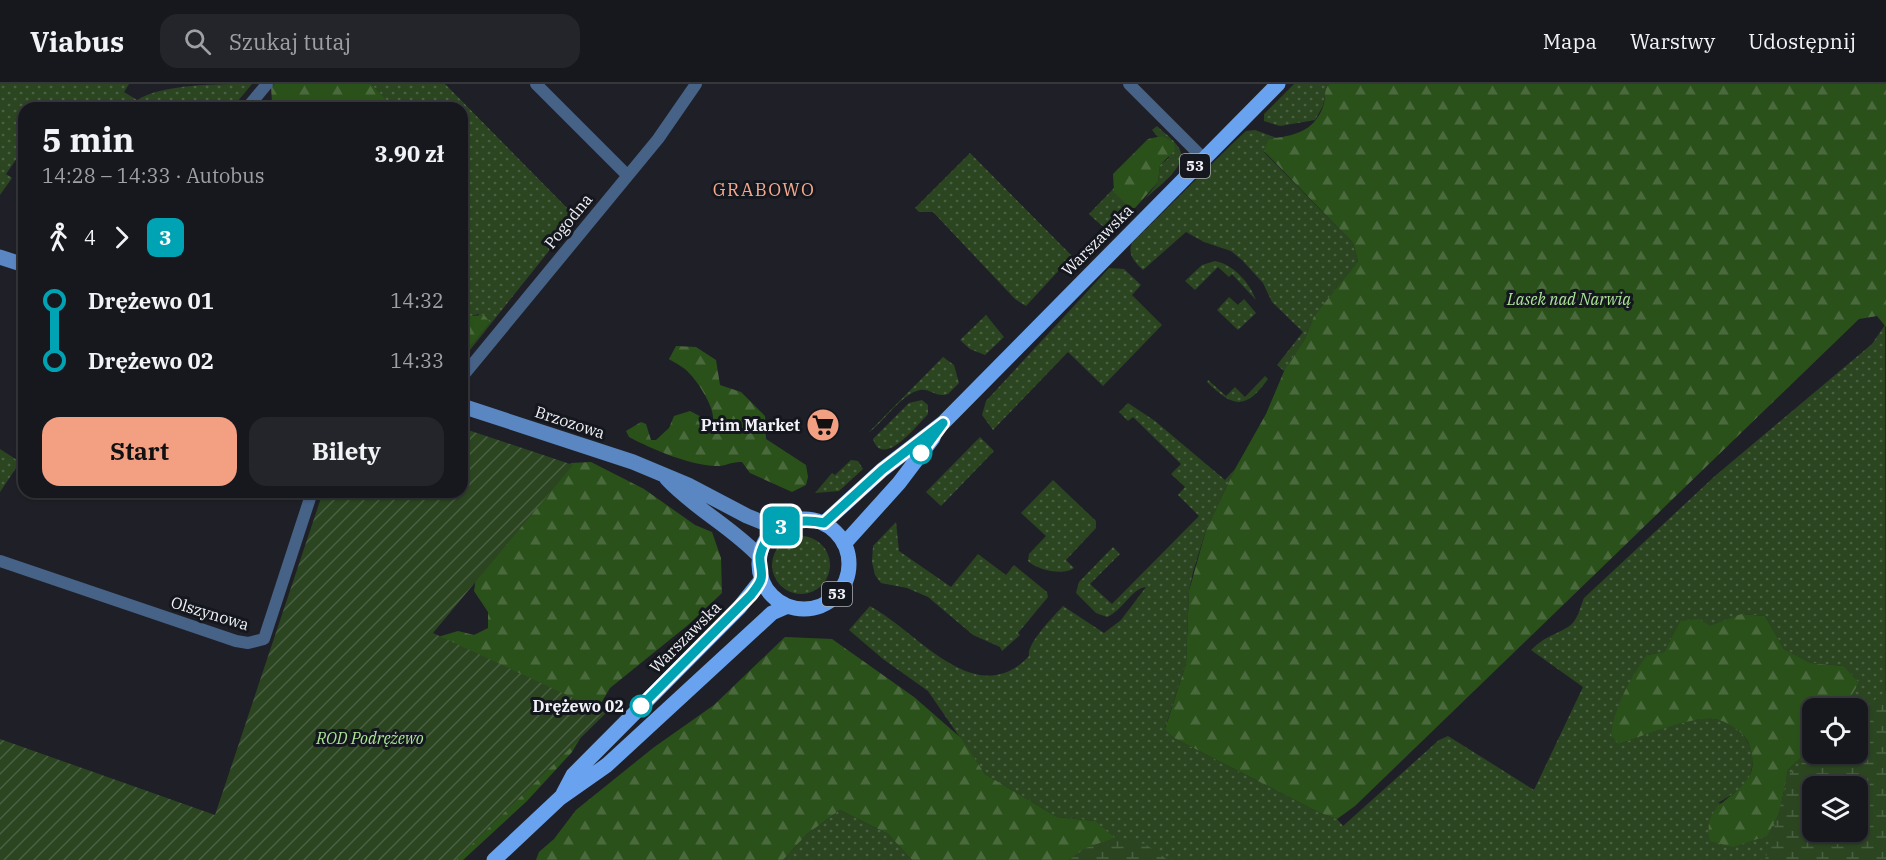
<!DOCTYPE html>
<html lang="pl">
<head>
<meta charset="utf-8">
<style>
  :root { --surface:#17181d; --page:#24252a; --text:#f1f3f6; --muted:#9ea0a4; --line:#36373b; --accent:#f39f82 }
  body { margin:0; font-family:"IBM Plex Serif",serif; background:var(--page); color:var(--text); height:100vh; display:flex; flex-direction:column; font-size:22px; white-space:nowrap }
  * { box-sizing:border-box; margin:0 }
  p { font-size:20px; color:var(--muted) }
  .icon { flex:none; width:33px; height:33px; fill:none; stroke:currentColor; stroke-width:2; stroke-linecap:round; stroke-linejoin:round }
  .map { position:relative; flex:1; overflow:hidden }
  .panel { position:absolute; left:18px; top:18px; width:450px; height:396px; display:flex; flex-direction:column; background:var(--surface); border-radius:18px; box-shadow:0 2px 4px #0004,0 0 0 2px var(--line) }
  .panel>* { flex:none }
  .badge { padding:0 12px; border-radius:9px; font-size:21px; line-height:39px }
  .buttons { position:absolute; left:1802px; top:614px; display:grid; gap:12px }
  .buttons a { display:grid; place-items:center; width:66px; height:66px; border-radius:12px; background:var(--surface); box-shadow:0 2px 4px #0004,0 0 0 2px var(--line); font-size:30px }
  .map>.badge { position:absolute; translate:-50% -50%; box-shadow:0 0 0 3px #fff }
  .legs { display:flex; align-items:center; gap:9px; height:66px; padding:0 24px; font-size:20px }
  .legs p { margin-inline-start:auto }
  .headline { display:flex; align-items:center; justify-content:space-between; height:102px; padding:0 24px }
  h1 { font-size:33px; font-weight:700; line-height:45px }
  .cta { display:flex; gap:12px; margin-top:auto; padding:12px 24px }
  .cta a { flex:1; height:69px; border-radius:18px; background:var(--accent); color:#111; font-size:24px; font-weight:700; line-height:69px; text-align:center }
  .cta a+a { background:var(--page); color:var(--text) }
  ul { padding:0 24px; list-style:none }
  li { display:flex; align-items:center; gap:21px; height:60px; font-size:22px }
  li i { display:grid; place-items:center; width:9px; height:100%; margin:0 8px; background:currentColor }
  li i::after { content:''; width:15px; height:15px; margin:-8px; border:4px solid; border-radius:50%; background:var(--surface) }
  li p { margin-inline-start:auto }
  li:first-child i { background:linear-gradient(#0000 50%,currentColor 0) }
  li:last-child i { background:linear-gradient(currentColor 50%,#0000 0) }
  header { display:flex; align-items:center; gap:36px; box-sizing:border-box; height:84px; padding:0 30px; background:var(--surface); border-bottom:2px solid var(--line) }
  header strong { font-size:28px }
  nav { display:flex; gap:33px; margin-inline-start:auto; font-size:21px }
  .search { width:420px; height:54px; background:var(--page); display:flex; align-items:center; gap:15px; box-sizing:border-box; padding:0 21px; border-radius:18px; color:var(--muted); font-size:22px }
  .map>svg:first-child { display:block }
  .grass { fill:url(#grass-dots); fill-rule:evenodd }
  .forest { fill:url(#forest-firs) }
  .wetland { fill:url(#wetland-marsh); fill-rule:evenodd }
  .garden { fill:url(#garden-furrows) }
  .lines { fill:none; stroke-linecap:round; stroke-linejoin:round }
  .minor { stroke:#466287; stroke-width:12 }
  .secondary { stroke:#5a86c2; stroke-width:15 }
  .primary { stroke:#69a3f0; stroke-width:15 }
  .line-1-casing { stroke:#fff; stroke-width:14 }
  .line-1 { stroke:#00a3b4; stroke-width:9 }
  .stop-1-dot { fill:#fff; stroke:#00a3b4; stroke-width:3 }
  .labels { text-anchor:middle; stroke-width:6; stroke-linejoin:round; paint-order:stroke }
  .shield { fill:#15171e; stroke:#afb0b6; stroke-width:1.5 }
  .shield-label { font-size:15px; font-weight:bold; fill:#f1f2f7 }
  .street-label { font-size:16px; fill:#f1f2f7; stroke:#15171e }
  .park-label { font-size:16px; font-style:italic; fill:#ace696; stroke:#15171e }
  .poi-label { font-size:16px; font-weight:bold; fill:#f1f2f7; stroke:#15171e; text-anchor:end }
  .stop-label { font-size:16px; font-weight:bold; fill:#f1f2f7; stroke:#15171e; text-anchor:end }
  .neighbourhood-label { font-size:18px; letter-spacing:1.5px; fill:#f7a98e; stroke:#15171e }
</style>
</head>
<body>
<header>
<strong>Viabus</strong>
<div class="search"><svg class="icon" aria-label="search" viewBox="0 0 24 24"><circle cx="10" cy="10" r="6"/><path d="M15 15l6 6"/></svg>Szukaj tutaj</div>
<nav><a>Mapa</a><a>Warstwy</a><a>Udostępnij</a></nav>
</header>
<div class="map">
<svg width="1886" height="776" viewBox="0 0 1886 776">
  <defs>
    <pattern id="grass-dots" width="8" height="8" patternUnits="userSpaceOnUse" patternTransform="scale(1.5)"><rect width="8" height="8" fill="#2b4521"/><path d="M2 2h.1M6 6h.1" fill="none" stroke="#4a6042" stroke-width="1.8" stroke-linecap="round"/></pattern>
    <pattern id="forest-firs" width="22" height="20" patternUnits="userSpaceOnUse" patternTransform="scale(1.5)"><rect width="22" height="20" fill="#2b511b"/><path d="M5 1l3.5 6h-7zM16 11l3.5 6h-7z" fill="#4a6a3d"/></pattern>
    <pattern id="wetland-marsh" width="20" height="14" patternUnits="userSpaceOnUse" patternTransform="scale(1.5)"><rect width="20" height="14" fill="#2b4521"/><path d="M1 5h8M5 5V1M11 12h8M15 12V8" fill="none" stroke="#4a6042"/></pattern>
    <pattern id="garden-furrows" width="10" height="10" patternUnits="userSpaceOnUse" patternTransform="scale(1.5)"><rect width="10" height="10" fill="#2b4521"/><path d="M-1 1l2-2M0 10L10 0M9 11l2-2" fill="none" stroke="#4a6042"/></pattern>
  </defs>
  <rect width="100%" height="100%" fill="#1f2027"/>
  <!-- grass -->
  <path class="grass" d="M0 0H129L124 8 137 16C162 0 219 0 252 0L232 24H24V64L6 90 12 94 0 111Z
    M371 0H445L576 133 462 276V272L469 265 479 230 471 232 462 228V24H394Z
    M1294 0H1329L1326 4 1323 22 1315 36 1280 42 1264 37V30Z
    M1157 42C1164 49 1176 57 1180 66 1188 83 1155 105 1145 115L1158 98 1160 81 1169 74 1162 52 1158 53 1152 46Z
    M1255 46 1277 54 1268 55 1264 68 1353 159 1358 177 1314 232 1305 255 1284 287 1277 281 1303 248 1272 218 1263 199 1242 176 1231 167 1204 158 1186 148 1143 186C1135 178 1127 171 1132 159L1232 60 1246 47Z
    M970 69 1072 172 1026 222 1015 215 933 128H919L915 124Z
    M1114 104 1130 124H1135C1113 146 1113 154 1089 130Z
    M1215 177C1234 181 1249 198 1256 216L1232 190 1229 193 1218 183 1195 206 1185 197 1202 181Z
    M1109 184 1124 185 1141 201 1132 211 1162 241 1103 302 1068 268 993 346 982 331 986 317Z
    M1229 213 1238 221 1244 215 1256 229 1238 246 1217 226Z
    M986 231 1004 253 985 271 970 265 960 256Z
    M1885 241 1886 776H1069L1086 764 1095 737 1057 733 985 690 928 607 883 575 849 546 870 522C917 547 976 629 1029 572 1026 560 1054 532 1063 522L1104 549 1121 536 1146 503C1132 504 1122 527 1107 533L1096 529 1076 509 1079 498 1113 463 1120 470 1090 500 1112 520 1199 432 1178 411 1185 403 1171 390 1181 380 1133 333 1128 337 1119 328 1128 319 1155 337 1225 396 1235 385 1206 446 1193 488 1189 507 1186 580 1165 644 1174 654 1320 729 1337 735 1343 742 1439 656 1448 652 1534 706 1583 603 1531 566C1547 551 1551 553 1568 543 1578 537 1580 523 1584 514L1715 392 1872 260ZM1741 530 1765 532 1784 565 1811 579 1844 582 1859 599 1844 624H1857V669H1812V663L1788 686 1780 727 1718 719C1730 712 1747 703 1751 688 1759 662 1739 639 1714 635 1694 631 1640 653 1619 660L1647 571 1664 568 1680 537 1710 543ZM1812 702H1857V747H1812Z
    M943 273 954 281 959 299 948 310C936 314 930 304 920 306 902 309 882 340 868 349Z
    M1265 292 1268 295C1245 327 1233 323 1207 298L1208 296 1226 312 1235 303 1245 313Z
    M922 316 928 321V330C918 340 883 386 873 355L909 319Z
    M980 353 994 367 941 422 926 408Z
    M0 365 20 378 0 408Z
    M851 376 858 377 863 385 839 407 815 409 832 389 835 391Z
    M1053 396 1096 437V444L1066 476 1074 484C1064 492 1037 486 1028 477L1029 470 1046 452 1021 429Z
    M896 438 899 467 951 503 978 470 1006 491 1014 481 1047 508 1048 513 1018 549 1020 551 1002 567 1000 563 973 551 928 513 907 504 881 499 875 491 872 478 873 462Z
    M772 481a29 29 0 1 1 58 0a29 29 0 1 1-58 0Z
    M840 726 888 750 912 776H783L807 750Z"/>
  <!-- forest -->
  <path class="forest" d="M274 0H371L394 24H278L272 18 271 3Z
    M1329 0H1886V243L1877 232 1859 235 1355 722 1337 735 1320 729 1174 654 1165 645 1186 580 1189 507 1206 446 1235 385 1266 330 1285 285 1305 255 1314 232 1358 177 1353 159 1264 67 1268 55C1292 52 1313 49 1323 23 1326 15 1323 6 1329 0Z
    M1162 52 1174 59 1175 66 1160 81 1158 98 1135 124H1130L1114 108 1113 90 1148 55Z
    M462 228 471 232 484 231 490 238 462 272Z
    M676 262 696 263 716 276 720 301 741 308 765 332 766 355 806 381 808 393 806 401 792 408 750 389 742 378C732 377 724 383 715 382 686 380 654 366 629 353L626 347 641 338 646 340 651 356H656L669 344 674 332 690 327 709 337 713 336C715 324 698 298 689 289 684 283 675 279 669 275Z
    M591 378 644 405 695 441 712 448 721 474 722 509 688 541 610 604 572 668 527 717 463 776H432L438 553 458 547 474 551 488 544V528L474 507 477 486 571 379Z
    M1741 530 1765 532 1784 565 1811 579 1844 582 1859 599 1844 624H1812V663L1788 686 1780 727 1767 752 1732 763 1710 757C1701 719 1736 717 1750 691 1755 682 1752 664 1747 656 1741 646 1725 636 1713 635 1692 632 1640 653 1619 660L1611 651C1616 619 1629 597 1647 571L1664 568 1680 537 1699 535 1710 542Z
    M785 553 832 555 914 613 961 654 985 690 1057 733 1095 737 1115 754 1086 764 1069 776H912L888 750 840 726 807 750 783 776H536L539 768 554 755 576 726 653 664 714 621Z"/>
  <!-- wetland -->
  <path class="wetland" d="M1886 607V776H1765L1790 689 1813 669H1857V630ZM1812 702H1857V747H1812Z
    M1115 754 1145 760 1168 776H1069L1086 764Z"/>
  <!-- garden -->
  <path class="garden" d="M462 344 573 381 433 549 606 629 456 776H0V655L215 731 323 408H462Z"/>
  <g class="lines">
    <!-- minor -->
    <path class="minor" d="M536 0 627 91
      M1129 0 1203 74
      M247 24 267 0
      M462 293 658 55 696 0
      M0 477 236 557 248 559 264 555 312 408"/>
    <!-- secondary -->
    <path class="secondary" d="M0 173 24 181
      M462 322 633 378 688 401 747 432 767 440 783 441
      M667 395C695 425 732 443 760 473"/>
    <!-- primary -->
    <path class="primary" d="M759 480a45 45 0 1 1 90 0a45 45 0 1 1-90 0Z
      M824 439 882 386 943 339 1278 0
      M844 460 899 399 933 354
      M563 710 573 691 739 524 762 495
      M494 776 560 714 607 681 772 529 788 522"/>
  </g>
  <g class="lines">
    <defs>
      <path id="line-1" d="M641 622 751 511C754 507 760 500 761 495 763 488 759 479 760 472 767 440 796 433 824 439L882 386 943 339 921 369"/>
    </defs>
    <!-- line-1 casing -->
    <use href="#line-1" class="line-1-casing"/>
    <!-- line-1 -->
    <use href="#line-1" class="line-1"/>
  </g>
  <!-- icons -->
  <defs>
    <symbol id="supermarket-disc" viewBox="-11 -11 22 22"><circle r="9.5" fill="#f39f82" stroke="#15171e"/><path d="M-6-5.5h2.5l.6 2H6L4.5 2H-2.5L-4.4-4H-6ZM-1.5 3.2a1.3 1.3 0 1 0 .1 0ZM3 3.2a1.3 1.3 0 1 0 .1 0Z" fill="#111"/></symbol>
  </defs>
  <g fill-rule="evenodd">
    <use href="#supermarket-disc" x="804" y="322" width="38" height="38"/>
  </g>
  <!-- markers -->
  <g class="stop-1-dot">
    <circle cx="921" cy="369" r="10"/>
    <circle cx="641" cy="622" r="10"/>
  </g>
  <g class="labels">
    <!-- shield labels -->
    <g class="shield">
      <rect x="1180" y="70" width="30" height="24" rx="4.5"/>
      <rect x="822" y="498" width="30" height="24" rx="4.5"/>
    </g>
    <g class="shield-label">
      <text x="1195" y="87">53</text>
      <text x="837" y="515">53</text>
    </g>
    <!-- street labels -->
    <g class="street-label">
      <text transform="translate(568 137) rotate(-51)" y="6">Pogodna</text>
      <text transform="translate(1097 156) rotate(-45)" y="6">Warszawska</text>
      <text transform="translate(570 338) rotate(18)" y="6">Brzozowa</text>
      <text transform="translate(210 529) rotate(17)" y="6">Olszynowa</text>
      <text transform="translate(685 553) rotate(-45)" y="6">Warszawska</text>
    </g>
    <!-- park labels -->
    <g class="park-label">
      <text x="1569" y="221">Lasek nad Narwią</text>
      <text x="370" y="660">ROD Podrężewo</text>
    </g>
    <!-- poi labels -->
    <g class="poi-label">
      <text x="800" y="347">Prim Market</text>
    </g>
    <!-- stop labels -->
    <g class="stop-label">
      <text x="624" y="628">Drężewo 02</text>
    </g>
    <!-- neighbourhood labels -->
    <g class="neighbourhood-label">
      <text x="764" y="112">GRABOWO</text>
    </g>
  </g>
</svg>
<div class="buttons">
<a><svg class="icon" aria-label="locate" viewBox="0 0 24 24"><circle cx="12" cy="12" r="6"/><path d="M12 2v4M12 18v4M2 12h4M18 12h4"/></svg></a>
<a><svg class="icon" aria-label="layers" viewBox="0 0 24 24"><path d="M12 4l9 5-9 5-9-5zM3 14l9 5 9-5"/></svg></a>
</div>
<b class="badge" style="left:781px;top:442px;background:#00a3b4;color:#fff">3</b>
<section class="panel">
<div class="headline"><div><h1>5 min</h1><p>14:28 – 14:33 · Autobus</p></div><b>3.90 zł</b></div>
<div class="legs"><svg class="icon" aria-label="walk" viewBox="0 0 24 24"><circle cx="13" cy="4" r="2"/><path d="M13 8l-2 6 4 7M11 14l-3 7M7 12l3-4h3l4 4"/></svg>4<svg class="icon" aria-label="forward" viewBox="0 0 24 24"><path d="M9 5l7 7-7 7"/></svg><b class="badge" style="background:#00a3b4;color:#fff">3</b></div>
<ul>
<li><i style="color:#00a3b4"></i><b>Drężewo 01</b><p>14:32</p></li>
<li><i style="color:#00a3b4"></i><b>Drężewo 02</b><p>14:33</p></li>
</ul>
<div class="cta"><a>Start</a><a>Bilety</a></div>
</section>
</div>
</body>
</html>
